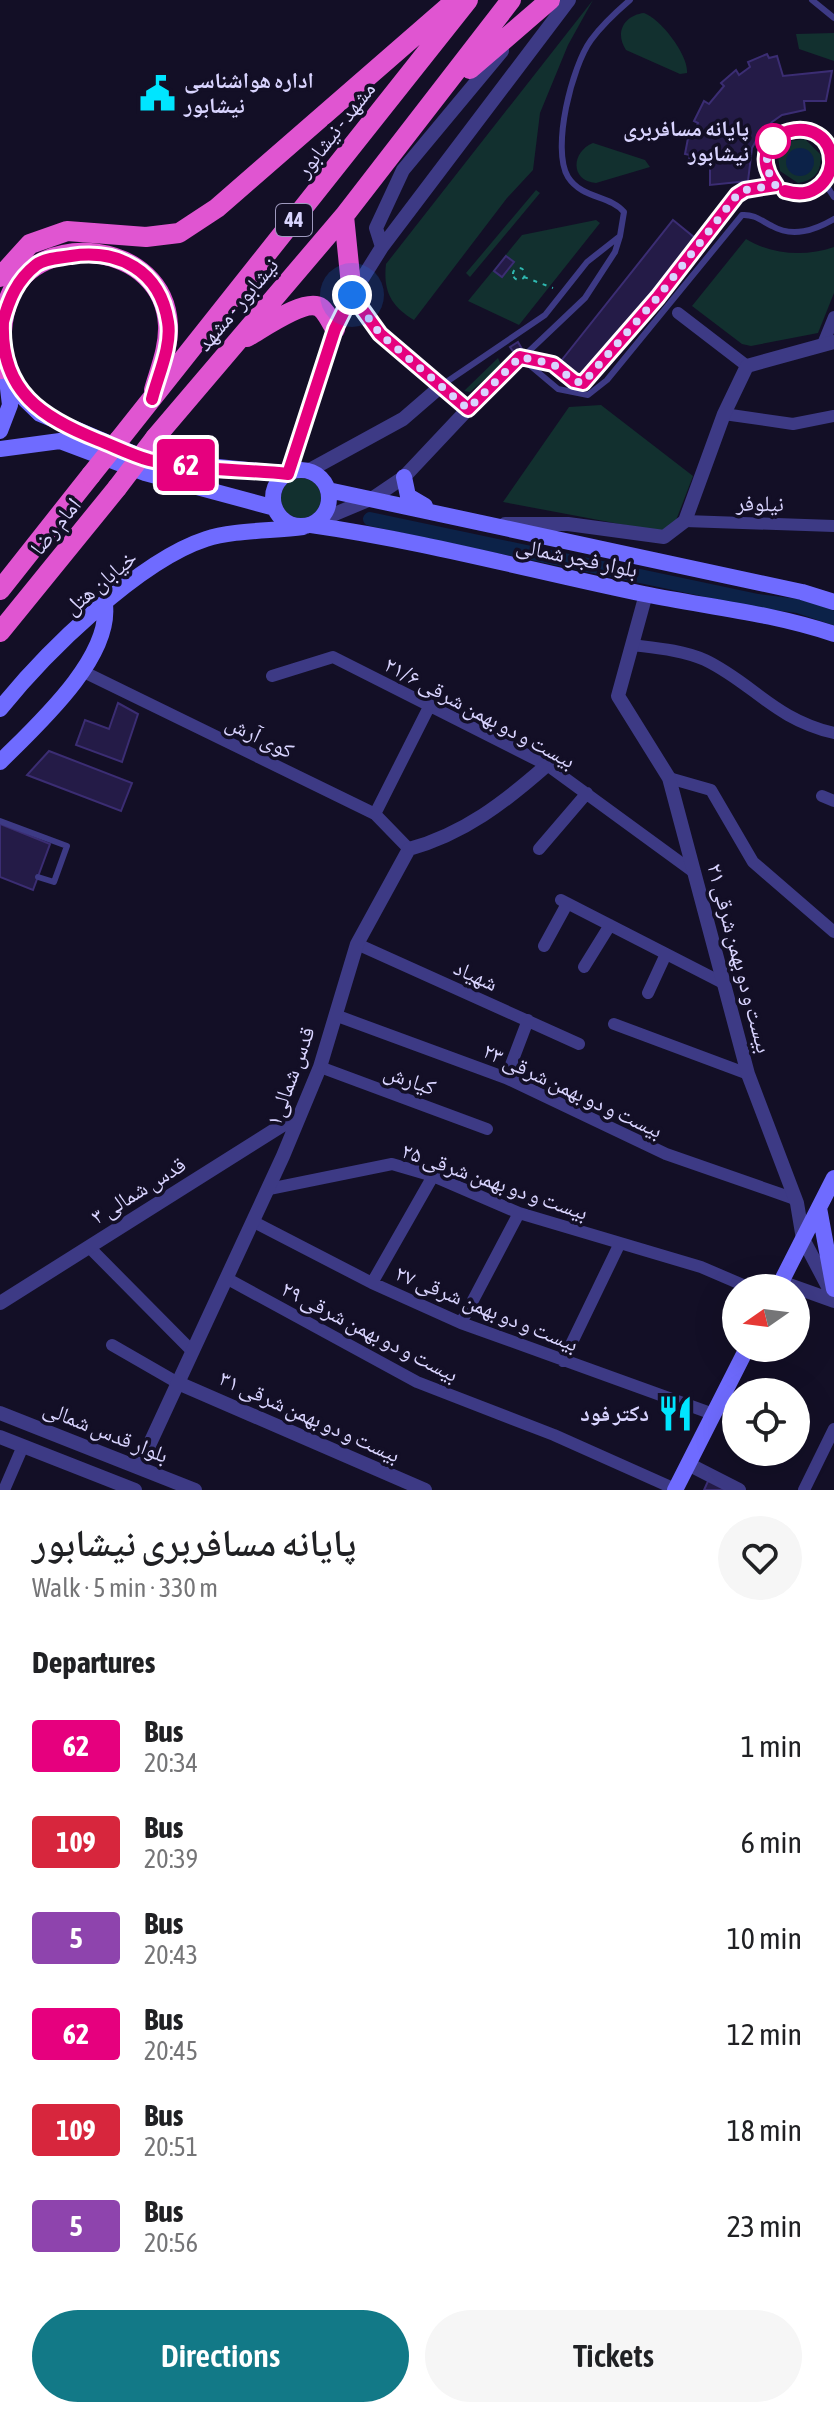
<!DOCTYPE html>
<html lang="en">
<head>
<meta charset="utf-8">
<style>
  :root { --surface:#fff; --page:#f6f6f6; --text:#202124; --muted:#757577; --accent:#127987 }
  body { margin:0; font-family:"Asap Condensed","Noto Naskh Arabic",sans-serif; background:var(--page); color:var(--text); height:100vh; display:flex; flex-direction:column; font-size:30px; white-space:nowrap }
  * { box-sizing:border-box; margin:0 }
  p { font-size:26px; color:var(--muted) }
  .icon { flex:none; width:44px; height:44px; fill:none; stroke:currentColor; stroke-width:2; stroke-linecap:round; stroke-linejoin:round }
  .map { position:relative; height:1490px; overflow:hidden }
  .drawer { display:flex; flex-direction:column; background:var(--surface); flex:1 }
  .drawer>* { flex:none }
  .badge { padding:0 16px; border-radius:6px; font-size:28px; line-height:52px }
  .needle { width:52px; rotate:256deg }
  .fabs { position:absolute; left:722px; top:1274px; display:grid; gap:16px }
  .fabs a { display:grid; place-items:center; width:88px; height:88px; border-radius:50%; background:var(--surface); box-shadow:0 8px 32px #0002; font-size:40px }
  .you { position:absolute; width:40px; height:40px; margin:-20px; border:6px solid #fff; border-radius:50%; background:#1a73e8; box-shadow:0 0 0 12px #1a73e833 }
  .map>.badge { position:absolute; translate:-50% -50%; box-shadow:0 0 0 4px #fff }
  h2 { padding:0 32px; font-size:30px; line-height:72px }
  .round { display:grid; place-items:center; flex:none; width:84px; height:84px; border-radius:42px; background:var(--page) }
  .head { display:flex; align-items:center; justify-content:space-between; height:136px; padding:0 32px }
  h1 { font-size:38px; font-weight:600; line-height:60px }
  .button { display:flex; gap:16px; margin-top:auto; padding:16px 32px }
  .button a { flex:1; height:92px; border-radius:48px; background:var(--accent); color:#fff; font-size:32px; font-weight:600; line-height:92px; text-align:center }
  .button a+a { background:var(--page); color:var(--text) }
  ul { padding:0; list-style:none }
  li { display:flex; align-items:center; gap:24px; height:96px; padding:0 32px }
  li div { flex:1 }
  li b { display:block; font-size:30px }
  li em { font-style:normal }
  li .badge { min-width:88px; font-weight:700; text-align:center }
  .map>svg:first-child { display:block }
  .green { fill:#12302f }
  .water { fill:#0c2248 }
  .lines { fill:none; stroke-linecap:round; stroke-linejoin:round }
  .canal { stroke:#0c2248; stroke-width:14 }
  .building { fill:#241b47; stroke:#3b2d73; stroke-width:2 }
  .path { stroke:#2fb8b0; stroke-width:2; stroke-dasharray:4 6; stroke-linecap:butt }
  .service { stroke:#3d3a85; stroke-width:6 }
  .minor { stroke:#3d3a85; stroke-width:12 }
  .tertiary { stroke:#3d3a85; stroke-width:14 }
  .secondary { stroke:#6f6bff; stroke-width:16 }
  .trunk { stroke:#e055d1; stroke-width:20 }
  .trunk-bridge { stroke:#e055d1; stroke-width:20 }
  .line-casing { stroke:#fff; stroke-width:18 }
  .line { stroke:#e6007e; stroke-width:12 }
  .walk { stroke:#d9d4ff; stroke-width:8; stroke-dasharray:0 14.4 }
  .stop-dot { fill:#fff; stroke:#e6007e; stroke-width:4 }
  .labels { text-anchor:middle; stroke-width:7; stroke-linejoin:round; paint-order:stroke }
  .shield { fill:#130f26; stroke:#9e99be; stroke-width:2 }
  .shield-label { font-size:20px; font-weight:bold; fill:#d9d4ff }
  .poi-label { font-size:22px; font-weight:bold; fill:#d9d4ff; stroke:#130f26; text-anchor:start }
  .stop-label { font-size:22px; font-weight:bold; fill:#d9d4ff; stroke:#130f26; text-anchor:end }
  .street-label { font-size:22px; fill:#d9d4ff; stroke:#130f26 }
</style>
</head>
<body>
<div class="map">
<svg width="834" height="1490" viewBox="0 0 834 1490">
  <rect width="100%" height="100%" fill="#130f26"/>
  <!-- green -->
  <path class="green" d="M593 0 568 45 540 113 533 170 507 198 414 320C391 306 383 291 386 264Z
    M644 13C661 19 689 56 687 73L680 74 626 50C614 32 625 15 644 13Z
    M834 33V61L799 49 796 34Z
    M805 139 820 154C823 170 814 181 798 183L780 171 778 157 790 141Z
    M593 143 645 160 650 167 596 183C570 181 571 152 593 143Z
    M536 190 540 193 470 277 466 273Z
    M596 220 600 223 519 325 468 301 522 235Z
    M746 239C773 255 805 257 834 247V293L818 333 751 346 742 344 692 306Z
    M498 358 501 365 470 392 464 391Z
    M601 405 693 476 675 523 662 532 503 502 569 407Z
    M281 498a20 20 0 1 1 40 0a20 20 0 1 1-40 0Z"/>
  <!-- water -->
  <path class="water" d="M786 162a14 14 0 1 1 28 0a14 14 0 1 1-28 0Z"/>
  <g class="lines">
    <!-- canal -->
    <path class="canal" d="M370 519 758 601 798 606 834 618"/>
  </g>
  <!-- building -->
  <path class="building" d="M767 54 769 58 777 56 783 76 832 71 826 101H804L805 110 782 115 772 122 769 126 772 129 761 144 756 141 752 148 748 181 710 185V166L688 165 690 155 685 154 689 133 694 134 698 123 694 121 704 101 709 104 724 86 721 83 736 70 739 75 750 67 748 62Z
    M673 220 695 238 582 378 561 361Z
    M506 256 514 262 502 277 494 271Z
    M518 342 522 349 515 354 510 347Z
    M118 703 138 714 122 762 76 745 85 720 109 729Z
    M49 751 132 783 121 811 27 775Z
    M0 824 50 844 33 890 0 877Z
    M709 1479 730 1490H704Z"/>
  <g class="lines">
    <!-- path -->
    <path class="path" d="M513 274a6 6 0 1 1 12 0a6 6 0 1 1-12 0Z
      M524 277 553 288"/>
    <!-- service -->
    <path class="service" d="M812 0 834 18
      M767 161a32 32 0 1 1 64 0a32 32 0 1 1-64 0Z
      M824 182 834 197
      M620 236 624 212C610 195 582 199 568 177 551 149 572 66 591 40 602 25 616 12 630 0
      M520 357 558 389 588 395 607 380 742 215C754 214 762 221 772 226 793 238 815 230 834 219
      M524 358 553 364 574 381 583 383 591 378 737 195 745 190 776 185
      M442 385 545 315 587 262 620 236 615 252 585 298 468 409
      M0 821 67 846 54 882 38 877"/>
    <!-- minor -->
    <path class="minor" d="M678 313 747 366
      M823 344 834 317
      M724 414 793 424 834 416
      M685 521 834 526
      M632 645C656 648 682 650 705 660 753 683 774 719 834 733
      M84 672 375 814 409 849
      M272 676 333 657 547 765 695 873
      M669 778 711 790 753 862 834 932
      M822 796 834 801
      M375 814 430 705
      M539 849 587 793
      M561 900 723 983
      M357 944 579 1044
      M544 946 567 904
      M584 967 610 925
      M648 993 666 954
      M335 1015 506 1078 666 1154 795 1199
      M614 1024 748 1074
      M320 1067 487 1129
      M506 1078 528 1020
      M269 1189 392 1164 433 1176 519 1213 701 1267 750 1288
      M254 1222 372 1283 461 1323 713 1414
      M89 1247 192 1351
      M226 1278 417 1382 554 1435 675 1489
      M372 1283 433 1176
      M461 1323 519 1213
      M112 1345 178 1383
      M563 1361 620 1243
      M4 1490 23 1446
      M804 1490 834 1429"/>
    <!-- tertiary -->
    <path class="tertiary" d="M382 247 376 228 403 170 502 51
      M308 471 403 419 440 387
      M288 474 335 329 352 295 382 247 569 0
      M318 521 373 498 404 477 468 409 380 334 352 295
      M505 524H568L664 537 685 521 724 414 747 366 834 342
      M646 594 618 696 669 778 748 1074 797 1203 803 1239 834 1298
      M781 1282 834 1301
      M0 1303 300 1114
      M178 1383 425 1490
      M0 1413 195 1490
      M0 1437 135 1490
      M688 1464 739 1490
      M139 1467 283 1156 320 1067 357 944 409 849C464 834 505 802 547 765"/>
    <!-- secondary -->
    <path class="secondary" d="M9 384 40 414 149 460 288 474
      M0 431 10 405 7 380
      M0 449 60 441 145 473 275 508
      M273 498a28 28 0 1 1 56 0a28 28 0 1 1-56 0Z
      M404 477 408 496 425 506
      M328 490 802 592 834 602
      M311 525C423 541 533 571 644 594 708 607 772 613 834 634
      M0 709C44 654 138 561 206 539 232 530 274 531 303 527
      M0 762C36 726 111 659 105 605
      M819 1208 834 1289
      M778 1288 834 1178
      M675 1490 747 1348"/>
    <!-- trunk -->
    <path class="trunk" d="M470 69 550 0
      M344 216 352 295
      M0 277 30 244 67 231 146 237 179 233 217 208 456 0
      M247 337C262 329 306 297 321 308 327 313 331 322 335 329
      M2 369C1 344 0 320 10 296 38 229 164 241 168 325 169 347 160 369 154 390
      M155 438 344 216 511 0
      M119 440 468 0
      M0 590 91 475
      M0 632 117 488"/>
    <!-- trunk-bridge -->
    <path class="trunk-bridge" d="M91 475 119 440
      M117 488 155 438"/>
  </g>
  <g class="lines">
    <defs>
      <path id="line" d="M152 399C158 375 172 346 168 322 160 270 118 249 71 256 60 258 45 258 36 265 17 280 9 299 3 322 0 392 43 418 98 440 114 446 131 455 149 460 193 471 243 469 288 474L335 329 352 295 380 334 468 409 520 357 553 364 574 381 583 383 658 297 737 195 745 190 776 185C734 128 834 106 831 164 830 174 824 184 815 189 806 195 795 194 785 191"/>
    </defs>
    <!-- line casing -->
    <use href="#line" class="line-casing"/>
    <!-- line -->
    <use href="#line" class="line"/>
    <!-- walk -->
    <path class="walk" d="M352 295 380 334 468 409 520 357 553 364 574 381 583 383 658 297 737 195 745 190 776 185C764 169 764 155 775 139L773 141"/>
  </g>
  <!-- icons -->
  <defs>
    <symbol id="civic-bare" viewBox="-9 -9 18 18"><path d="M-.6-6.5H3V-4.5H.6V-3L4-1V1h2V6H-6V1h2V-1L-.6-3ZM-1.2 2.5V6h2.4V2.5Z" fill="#00e5ff" stroke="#130f26" stroke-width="2.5" paint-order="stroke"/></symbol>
    <symbol id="restaurant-bare" viewBox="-9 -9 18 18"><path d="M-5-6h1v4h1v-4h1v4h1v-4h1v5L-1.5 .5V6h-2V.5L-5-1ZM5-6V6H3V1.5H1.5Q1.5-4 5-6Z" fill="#00e5ff" stroke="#130f26" stroke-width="2.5" paint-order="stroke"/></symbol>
  </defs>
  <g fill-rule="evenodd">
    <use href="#civic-bare" x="132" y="68" width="51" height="51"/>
    <use href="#restaurant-bare" x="650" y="1388" width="51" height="51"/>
  </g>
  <!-- markers -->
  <circle class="stop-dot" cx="773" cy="141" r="16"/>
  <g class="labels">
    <!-- shield labels -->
    <rect class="shield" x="276" y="204" width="36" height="32" rx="6"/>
    <g class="shield-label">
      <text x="294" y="227">44</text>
    </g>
    <!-- poi labels -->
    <g class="poi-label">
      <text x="184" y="88">اداره هواشناسی<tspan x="184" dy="25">نیشابور</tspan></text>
      <text x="649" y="1421" text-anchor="end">دکتر فود</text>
    </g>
    <!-- stop labels -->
    <g class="stop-label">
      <text x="749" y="136">پایانه مسافربری<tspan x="749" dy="25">نیشابور</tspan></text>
    </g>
    <!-- street labels -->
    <g class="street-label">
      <text transform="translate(335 129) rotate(-52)" y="8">مشهد - نیشابور</text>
      <text transform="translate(237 304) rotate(-50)" y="8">نیشابور - مشهد</text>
      <text transform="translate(760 503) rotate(1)" y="8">نیلوفر</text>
      <text transform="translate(55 526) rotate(-51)" y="8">امام رضا</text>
      <text transform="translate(577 557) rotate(12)" y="8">بلوار فجر شمالی</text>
      <text transform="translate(100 582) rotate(-40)" y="8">خیابان هتل</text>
      <text transform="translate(480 712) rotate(28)" y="8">بیست و دو بهمن شرقی ۲۱/۶</text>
      <text transform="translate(260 736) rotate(26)" y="8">کوی آرش</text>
      <text transform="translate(740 958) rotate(75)" y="8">بیست و دو بهمن شرقی ۲۱</text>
      <text transform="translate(476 975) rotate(24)" y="8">شهیاد</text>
      <text transform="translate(290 1076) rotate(-70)" y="8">قدس شمالی۱</text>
      <text transform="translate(410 1079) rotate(20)" y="8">کیارش</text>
      <text transform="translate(573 1090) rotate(25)" y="8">بیست و دو بهمن شرقی ۲۳</text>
      <text transform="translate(495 1181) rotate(19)" y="8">بیست و دو بهمن شرقی ۲۵</text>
      <text transform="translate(138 1190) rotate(-32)" y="8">قدس شمالی ۳</text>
      <text transform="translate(487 1308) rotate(22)" y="8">بیست و دو بهمن شرقی ۲۷</text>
      <text transform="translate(370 1331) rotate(27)" y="8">بیست و دو بهمن شرقی ۲۹</text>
      <text transform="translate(310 1416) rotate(24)" y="8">بیست و دو بهمن شرقی ۳۱</text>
      <text transform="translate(106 1431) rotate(22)" y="8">بلوار قدس شمالی</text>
    </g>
  </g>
</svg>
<div class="fabs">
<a><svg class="needle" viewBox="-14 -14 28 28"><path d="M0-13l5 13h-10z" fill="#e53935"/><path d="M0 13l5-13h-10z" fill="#757577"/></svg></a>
<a><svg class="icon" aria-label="locate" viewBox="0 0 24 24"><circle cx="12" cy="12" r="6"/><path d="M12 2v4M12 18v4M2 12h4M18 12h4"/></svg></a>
</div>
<div class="you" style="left:352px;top:295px"></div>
<b class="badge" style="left:186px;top:465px;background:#e6007e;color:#fff">62</b>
</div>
<section class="drawer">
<div class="head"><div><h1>پایانه مسافربری نیشابور</h1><p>Walk · 5 min · 330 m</p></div><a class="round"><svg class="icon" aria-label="heart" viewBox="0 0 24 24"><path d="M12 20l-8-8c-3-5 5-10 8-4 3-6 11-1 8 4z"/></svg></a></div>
<h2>Departures</h2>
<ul>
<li><span class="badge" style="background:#e6007e;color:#fff">62</span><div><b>Bus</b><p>20:34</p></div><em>1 min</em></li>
<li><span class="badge" style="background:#d7263d;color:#fff">109</span><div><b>Bus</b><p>20:39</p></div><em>6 min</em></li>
<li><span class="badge" style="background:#8e44ad;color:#fff">5</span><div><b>Bus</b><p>20:43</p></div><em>10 min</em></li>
<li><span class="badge" style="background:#e6007e;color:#fff">62</span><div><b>Bus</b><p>20:45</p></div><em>12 min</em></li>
<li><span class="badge" style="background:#d7263d;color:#fff">109</span><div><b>Bus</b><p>20:51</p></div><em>18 min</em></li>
<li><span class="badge" style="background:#8e44ad;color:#fff">5</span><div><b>Bus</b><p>20:56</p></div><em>23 min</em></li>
</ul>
<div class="button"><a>Directions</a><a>Tickets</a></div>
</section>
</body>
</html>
